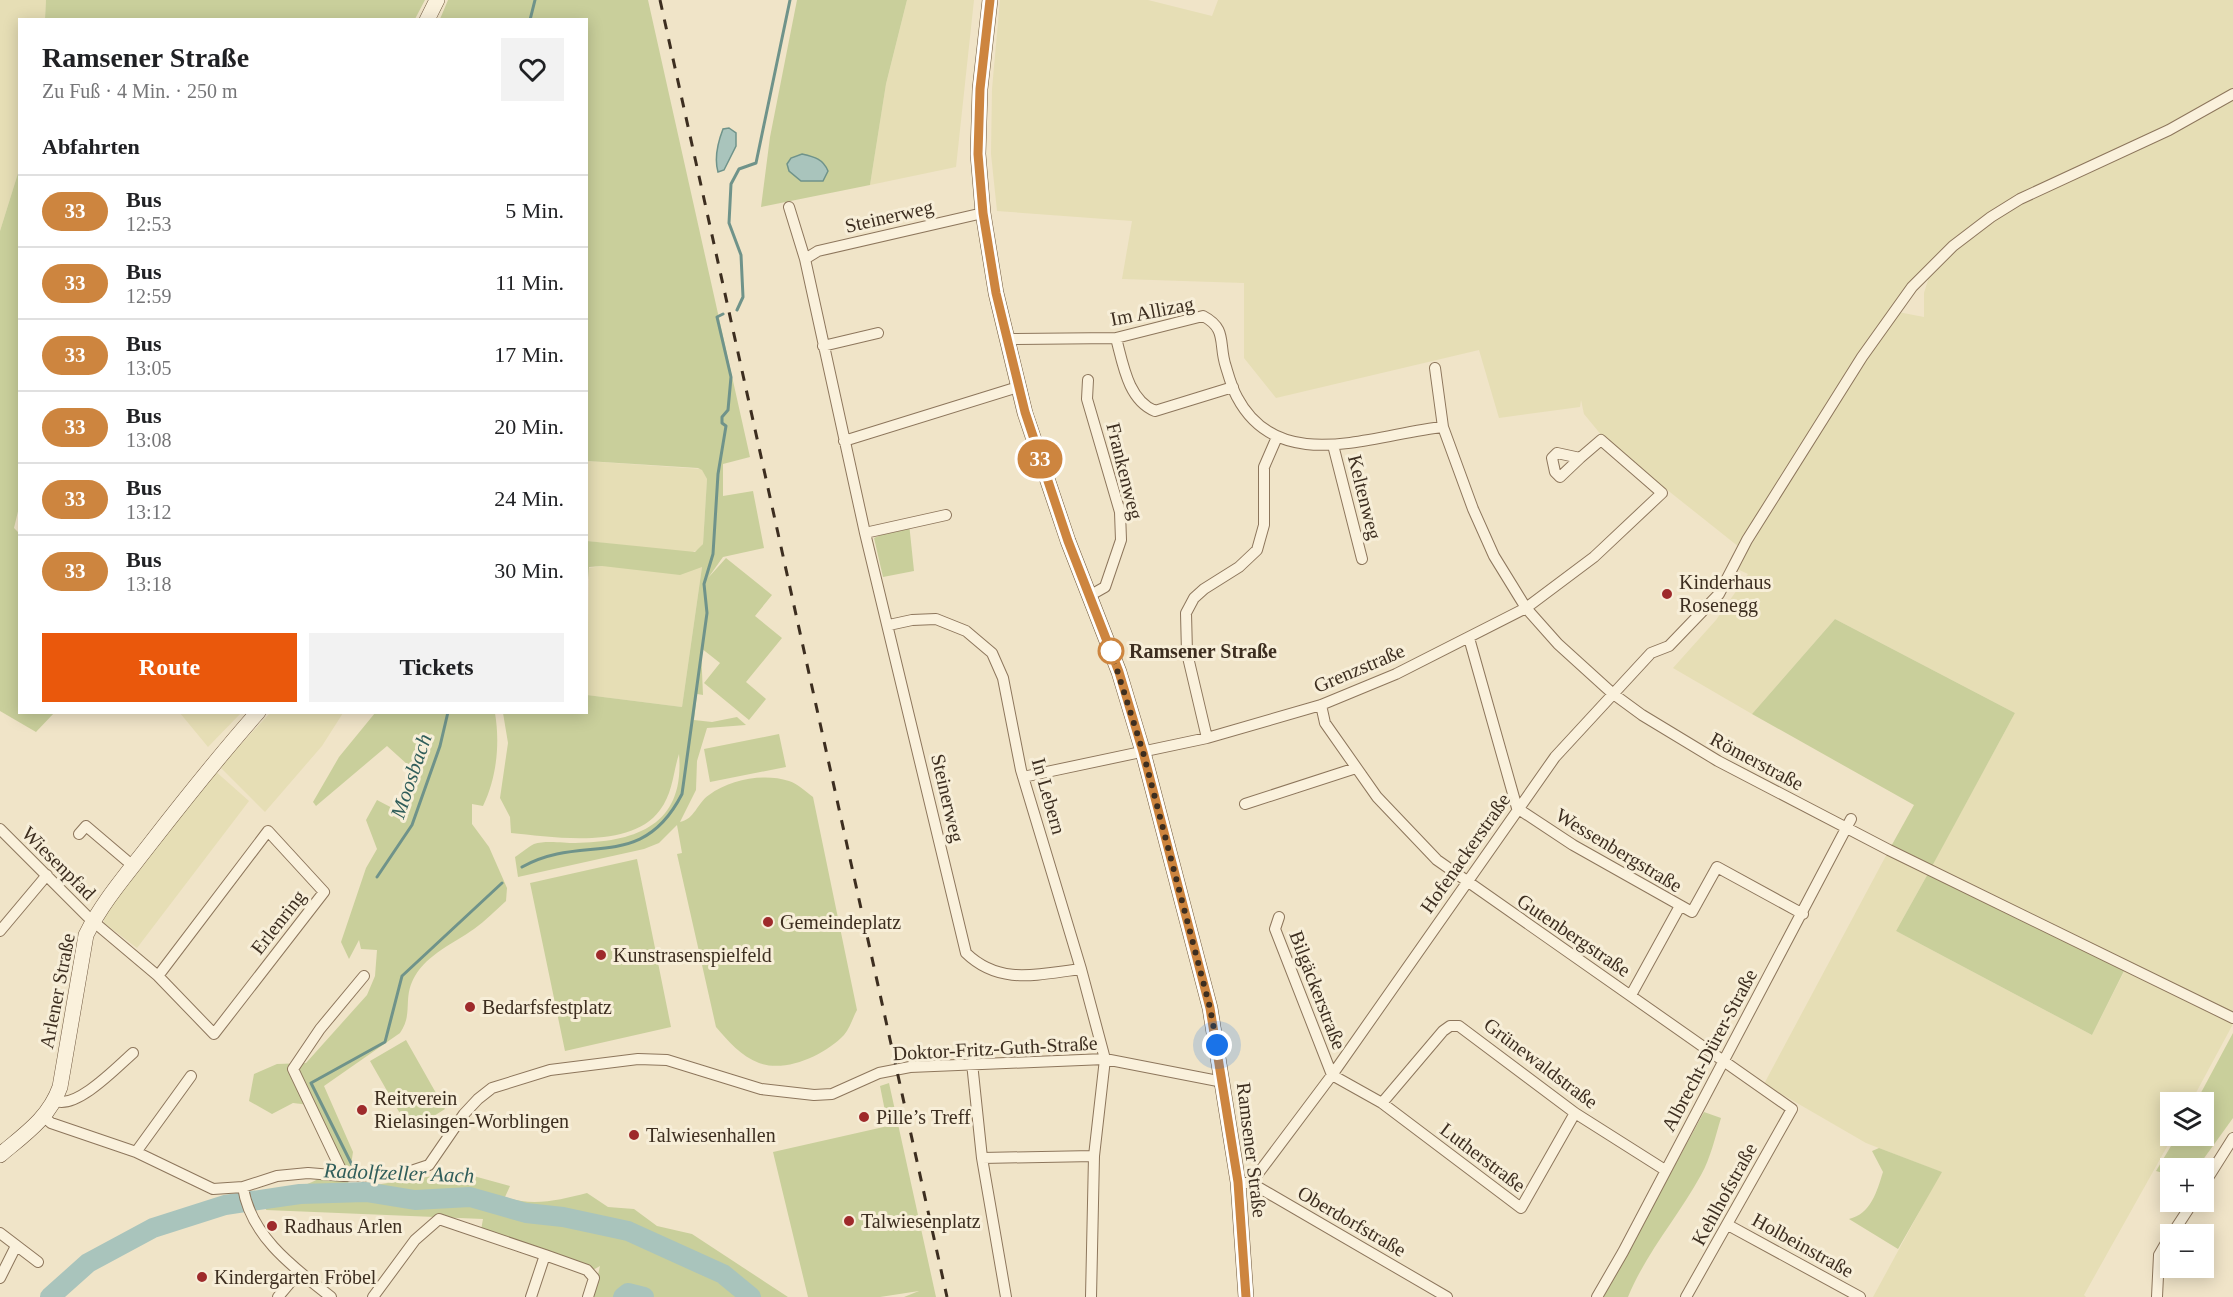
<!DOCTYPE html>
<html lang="de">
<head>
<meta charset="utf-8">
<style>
  :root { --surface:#fff; --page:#f2f2f2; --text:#202124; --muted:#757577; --line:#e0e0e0; --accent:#ea580c }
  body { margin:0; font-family:"Times New Roman",serif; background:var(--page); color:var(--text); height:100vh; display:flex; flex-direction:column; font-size:22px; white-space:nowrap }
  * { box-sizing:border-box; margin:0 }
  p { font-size:20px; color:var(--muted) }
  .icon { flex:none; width:33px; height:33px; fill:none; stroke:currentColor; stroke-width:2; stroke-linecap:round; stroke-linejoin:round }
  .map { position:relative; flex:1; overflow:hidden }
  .drawer { position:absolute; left:18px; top:18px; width:570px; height:696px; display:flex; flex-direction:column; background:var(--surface); border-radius:0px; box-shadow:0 3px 15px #0003 }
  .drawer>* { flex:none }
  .badge { padding:0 12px; border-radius:20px; font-size:21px; line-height:39px }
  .controls { position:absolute; left:2160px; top:1092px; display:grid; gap:12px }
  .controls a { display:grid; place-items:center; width:54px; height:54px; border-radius:0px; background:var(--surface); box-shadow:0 3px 15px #0003; font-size:30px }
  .you { position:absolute; width:30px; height:30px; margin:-15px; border:4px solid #fff; border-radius:50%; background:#1a73e8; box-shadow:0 0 0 9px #1a73e833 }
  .map>.badge { position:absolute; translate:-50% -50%; box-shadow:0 0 0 3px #fff }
  h2 { padding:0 24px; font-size:22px; line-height:54px }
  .round { display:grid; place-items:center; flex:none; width:63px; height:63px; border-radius:0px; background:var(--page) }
  .headline { display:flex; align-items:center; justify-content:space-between; height:102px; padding:0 24px }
  h1 { font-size:28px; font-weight:800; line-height:45px }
  .button { display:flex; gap:12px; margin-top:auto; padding:12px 24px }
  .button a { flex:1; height:69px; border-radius:0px; background:var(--accent); color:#fff; font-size:24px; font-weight:800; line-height:69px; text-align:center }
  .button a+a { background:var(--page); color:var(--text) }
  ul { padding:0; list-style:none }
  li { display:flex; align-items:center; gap:18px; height:72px; padding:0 24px; border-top:2px solid var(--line) }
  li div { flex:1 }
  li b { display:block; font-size:22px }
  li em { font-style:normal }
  li .badge { min-width:66px; font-weight:700; text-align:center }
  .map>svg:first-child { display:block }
  .farmland { fill:#e6deb5; fill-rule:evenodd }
  .green { fill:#c9cf9b }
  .water { fill:#a9c4bc; stroke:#6f938a; stroke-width:1.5 }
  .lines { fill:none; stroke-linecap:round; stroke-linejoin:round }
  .stream { stroke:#6f938a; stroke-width:3 }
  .river { stroke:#a9c4bc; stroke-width:20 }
  .street-casing { stroke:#8d765c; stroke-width:12 }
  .secondary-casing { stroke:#6f573f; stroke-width:16 }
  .street { stroke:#faf1dc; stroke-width:10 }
  .secondary { stroke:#faf1dc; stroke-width:15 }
  .rail { stroke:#3d2e20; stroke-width:3; stroke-dasharray:10 10; stroke-linecap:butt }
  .line-casing { stroke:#fff; stroke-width:14 }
  .line { stroke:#cd853f; stroke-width:9 }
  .walk { stroke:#3d2e20; stroke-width:6; stroke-dasharray:0 10.8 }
  .poi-dot { fill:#9e2a2b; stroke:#f7eed8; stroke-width:2 }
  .stop-dot { fill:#fff; stroke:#cd853f; stroke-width:3 }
  .labels { text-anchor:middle; stroke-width:6; stroke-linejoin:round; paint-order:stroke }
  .street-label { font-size:20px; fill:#3d2e20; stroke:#f7eed8 }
  .poi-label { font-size:20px; fill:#3d2e20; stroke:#f7eed8; text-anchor:start }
  .stop-label { font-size:20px; font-weight:bold; fill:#3d2e20; stroke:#f7eed8; text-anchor:start }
  .water-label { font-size:21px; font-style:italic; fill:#2f5d5a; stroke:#f7eed8 }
</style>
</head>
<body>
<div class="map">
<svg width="2233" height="1297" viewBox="0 0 2233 1297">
  <rect width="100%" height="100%" fill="#f0e4c8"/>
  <!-- farmland -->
  <path class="farmland" d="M0 0H46L45 19 20 20 19 170 0 231Z
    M907 0H974L956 167 870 185 886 84Z
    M1000 0H1148L1212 16 1218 0H2233V1024L2191 1102H2170V1136H2173L2084 1295 2086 1297H1873L1941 1172 1866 1143 1764 1084 1889 850 1930 869 2015 713 1835 619 1752 714 1673 668 1716 620 1748 574 1733 567 1739 547 1607 442 1584 414 1581 400 1580 407 1499 418 1479 350 1276 398 1244 358V283L1122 279 1132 221 997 211 991 154 992 89ZM1932 267 1924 293V317L1893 311ZM1930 870 2127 966 2092 1035 1896 931Z
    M586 461 702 469 707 479 703 544 700 549 690 553 587 541Z
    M602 566 702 567 682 707 587 695 589 568Z
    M180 713H241L208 747Z
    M270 713H343L322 746 265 812 220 767Z
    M214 770 249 801 137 948 104 923V916Z"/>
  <!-- green -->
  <path class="green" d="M46 0H425L415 19H45Z
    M448 0H648L750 457 723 464V496L753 491 764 548 723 557 708 578 726 558 772 595 755 616 782 638 746 682 766 699 749 720 704 683 720 663 701 648 703 695 697 694 694 720 712 722 737 717 746 725 707 728 697 761 696 790 680 822C695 819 697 803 709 795 730 779 764 773 789 781 798 784 806 792 813 797L857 1010C853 1017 850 1028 844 1035 825 1055 786 1073 759 1063 741 1056 728 1041 716 1027L677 854 682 853 677 825 659 843 644 849 518 877 515 857C521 853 528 847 534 844 545 840 564 843 575 843 637 842 685 825 679 754 673 772 673 793 660 810 631 850 554 837 511 833L510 817 500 798 508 743 503 713 586 712 587 695 682 707 702 567 680 575 602 566 589 567 587 592V541L695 552 703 544 707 479 702 470 698 468 587 461 586 20 440 19Z
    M797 0H907L886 84 870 185 761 207 770 137Z
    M19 170 20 503 14 528 20 534V712L54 713 36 732 0 711V231Z
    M909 523 914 571 883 577 874 538Z
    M1835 619 2015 713 1930 870 2127 965 2092 1035 1896 931 1930 870 1889 850 1914 805 1752 714Z
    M375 713H495C500 743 497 777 483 806L472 804V824L489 847 507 888 506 901C495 911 485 921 474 929 454 943 428 954 415 976 402 998 414 1013 400 1033L324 1086 353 1152 348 1185H375L459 1172 510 1186 505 1197C533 1207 559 1200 587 1193L608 1207 634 1209 657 1226 692 1234 788 1297H593L600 1266 593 1270 481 1230 483 1219 266 1210 268 1194C295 1188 321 1185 337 1161L310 1105 293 1103 272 1114 249 1101 254 1074 277 1064 306 1063 367 995 375 976 377 950 361 949 359 940 349 959 341 942 366 868 377 849 366 820 377 800 398 811 418 774 387 746 316 806 313 802 339 757Z
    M779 734 786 767 710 782 704 749Z
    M637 859 671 1027 565 1051 530 883Z
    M2233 1033V1118L2197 1168H2170V1175L2156 1171 2177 1136H2204V1102H2196Z
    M406 1040 445 1109 410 1131 370 1061Z
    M889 1083 936 1297H904L919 1291 880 1297H808L773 1152 888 1126 880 1086Z
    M1704 1112 1721 1118C1715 1137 1711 1157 1701 1175 1678 1217 1646 1253 1628 1297H1603Z
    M1879 1148 1942 1172 1898 1249 1849 1219C1871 1214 1877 1191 1883 1172L1872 1151Z"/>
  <!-- water -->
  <path class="water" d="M729 128 736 133V146L724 170 718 172C714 158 718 142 723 129Z
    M802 154C815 157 823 159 828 171L823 181H801L789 171 787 164 791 158Z"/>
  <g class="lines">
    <!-- stream -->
    <path class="stream" d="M530 20 535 0
      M737 310 743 297 741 255 729 223 731 184 739 169 756 163 790 0
      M522 867C584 832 641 874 682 794L707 613 704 584 713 554 718 474 726 426 722 423V417L728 410 731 377 717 317 723 314
      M377 877 412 825 440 746 448 712
      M352 1165 311 1083 385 1042 402 976 502 883
      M363 1183 366 1192"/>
    <!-- river -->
    <path class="river" d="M50 1297 88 1263 153 1228 225 1205 300 1194 366 1192 415 1200 470 1197 526 1213 563 1217 628 1231 723 1274 751 1297
      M623 1297 628 1293 644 1297"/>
    <defs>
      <path id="street" d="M789 207 805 259 865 533 966 953C1000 986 1039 974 1081 969
        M805 259 818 251 983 213
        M1116 338C1123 364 1128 400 1155 411L1233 387
        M1006 339 1116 338 1203 316C1228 329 1218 344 1226 367 1229 377 1232 388 1237 397 1279 477 1374 434 1443 427
        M823 346 878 333
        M1435 368 1443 427 1473 509 1494 556 1526 608 1558 644 1612 693 1642 715 1718 761 1889 850 2233 1018
        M1088 380 1087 399 1120 512 1121 540 1105 587 1089 596
        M844 441 1018 387
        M1333 445 1362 559
        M865 533 946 515
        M889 625 912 620 936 619 966 631 992 653 1003 678 1021 770 1081 969 1105 1059 1094 1156 1091 1297
        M1469 638 1517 808 1573 845 1692 912 1717 867 1803 914
        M1321 705 1325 723 1377 797 1437 860 1792 1109 1686 1297
        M1207 738 1187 653 1186 613 1194 598 1204 589 1239 567 1257 550 1264 525V467L1277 437
        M1023 777 1207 738 1321 705 1396 674 1526 608 1594 557 1662 493 1601 440 1580 458 1557 453 1552 458 1555 472 1560 477 1580 458
        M1245 804 1356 768
        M0 829 88 917 158 976 214 1034 324 892 268 831 158 976
        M79 834 86 826 133 866
        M1279 917 1275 929 1332 1075 1382 1103 1521 1208 1575 1113
        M0 931 47 875
        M1631 995 1680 906
        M972 1063 982 1158 1006 1297
        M56 1101C77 1109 117 1067 133 1053
        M1382 1103 1443 1031 1450 1026H1459L1575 1113 1665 1170
        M44 1117 51 1123 136 1152 213 1189 243 1187 277 1176 308 1173 344 1176 402 1174 429 1165 464 1114 478 1099 492 1088 550 1070 638 1059 667 1060 761 1089 814 1095 832 1094 879 1073 910 1067 1105 1059 1223 1082
        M136 1152 191 1076
        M982 1158 1094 1156
        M344 1176 293 1069 320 1029 364 976
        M1244 1183H1251L1447 1297
        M1251 1183 1332 1075 1555 757 1651 653 1669 646 1719 594 1747 540 1862 357 1912 287 1953 246 1991 217 2020 199 2169 130 2233 94
        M2204 1184 2233 1138
        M243 1187C250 1236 294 1268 331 1297
        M1728 1225 1860 1297
        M0 1233 38 1262
        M2172 1234 2193 1202
        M0 1278 16 1246
        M278 1297 299 1272
        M373 1297 415 1240 439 1219 545 1255
        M531 1297 545 1255 587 1270 594 1278 588 1297
        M1597 1297 1623 1252 1851 819
        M2157 1297 2159 1255 2170 1236"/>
      <path id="secondary" d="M990 0 980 89 978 154 983 213 996 293 1025 413 1068 541 1119 672 1143 752 1210 1008 1238 1182 1246 1297
        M427 20 437 0
        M0 1155C25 1134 49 1118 60 1087L86 935C103 901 127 874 150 844 185 799 220 755 258 712"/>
    </defs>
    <!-- street casing -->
    <use href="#street" class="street-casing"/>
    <!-- secondary casing -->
    <use href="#secondary" class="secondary-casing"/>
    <!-- street -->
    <use href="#street" class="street"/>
    <!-- secondary -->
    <use href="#secondary" class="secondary"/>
    <!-- rail -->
    <path class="rail" d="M660 0 947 1297"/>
  </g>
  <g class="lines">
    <defs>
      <path id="line" d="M990 0 980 89 978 154 983 213 996 293 1025 412 1068 541 1119 672 1143 752 1210 1008 1238 1182 1246 1297"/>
    </defs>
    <!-- line casing -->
    <use href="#line" class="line-casing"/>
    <!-- line -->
    <use href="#line" class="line"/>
    <!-- walk -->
    <path class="walk" d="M1111 651 1143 752 1210 1008 1217 1045"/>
  </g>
  <!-- markers -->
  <g class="poi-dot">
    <circle cx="1667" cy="594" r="6"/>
    <circle cx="768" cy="922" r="6"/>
    <circle cx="601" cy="955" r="6"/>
    <circle cx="470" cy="1007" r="6"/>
    <circle cx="362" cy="1110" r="6"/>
    <circle cx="864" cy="1117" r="6"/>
    <circle cx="634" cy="1135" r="6"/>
    <circle cx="849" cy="1221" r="6"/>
    <circle cx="272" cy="1226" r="6"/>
    <circle cx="202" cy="1277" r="6"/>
  </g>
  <circle class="stop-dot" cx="1111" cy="651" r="12"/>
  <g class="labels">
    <!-- street labels -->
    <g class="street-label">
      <text transform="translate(889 216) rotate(-13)" y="7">Steinerweg</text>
      <text transform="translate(1152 311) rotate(-11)" y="7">Im Allizag</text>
      <text transform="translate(1125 471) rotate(76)" y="7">Frankenweg</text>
      <text transform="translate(1365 497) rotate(76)" y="7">Keltenweg</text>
      <text transform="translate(1359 668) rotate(-23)" y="7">Grenzstraße</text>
      <text transform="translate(1757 761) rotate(28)" y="7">Römerstraße</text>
      <text transform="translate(1049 796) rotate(74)" y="7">In Lebern</text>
      <text transform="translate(948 798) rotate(77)" y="7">Steinerweg</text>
      <text transform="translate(1619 850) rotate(31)" y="7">Wessenbergstraße</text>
      <text transform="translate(1465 853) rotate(-55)" y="7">Hofenackerstraße</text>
      <text transform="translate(59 863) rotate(45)" y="7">Wiesenpfad</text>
      <text transform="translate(278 922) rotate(-52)" y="7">Erlenring</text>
      <text transform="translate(1574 935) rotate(34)" y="7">Gutenbergstraße</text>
      <text transform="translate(1318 990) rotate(69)" y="7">Bilgäckerstraße</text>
      <text transform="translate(57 991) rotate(-79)" y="7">Arlener Straße</text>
      <text transform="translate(995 1048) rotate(-3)" y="7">Doktor-Fritz-Guth-Straße</text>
      <text transform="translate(1709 1050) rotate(-62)" y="7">Albrecht-Dürer-Straße</text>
      <text transform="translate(1541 1063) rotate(37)" y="7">Grünewaldstraße</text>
      <text transform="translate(1252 1150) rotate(83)" y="7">Ramsener Straße</text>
      <text transform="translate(1483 1157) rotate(37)" y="7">Lutherstraße</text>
      <text transform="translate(1724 1194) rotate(-61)" y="7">Kehlhofstraße</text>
      <text transform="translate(1352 1221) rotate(30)" y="7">Oberdorfstraße</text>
      <text transform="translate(1803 1245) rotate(29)" y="7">Holbeinstraße</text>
    </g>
    <!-- poi labels -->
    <g class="poi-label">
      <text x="1679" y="589">Kinderhaus<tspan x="1679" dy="23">Rosenegg</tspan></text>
      <text x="780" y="929">Gemeindeplatz</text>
      <text x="613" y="962">Kunstrasenspielfeld</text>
      <text x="482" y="1014">Bedarfsfestplatz</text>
      <text x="374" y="1105">Reitverein<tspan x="374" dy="23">Rielasingen-Worblingen</tspan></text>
      <text x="876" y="1124">Pille’s Treff</text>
      <text x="646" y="1142">Talwiesenhallen</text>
      <text x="861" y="1228">Talwiesenplatz</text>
      <text x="284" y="1233">Radhaus Arlen</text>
      <text x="214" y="1284">Kindergarten Fröbel</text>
    </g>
    <!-- stop labels -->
    <g class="stop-label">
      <text x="1129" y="658">Ramsener Straße</text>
    </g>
    <!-- water labels -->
    <g class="water-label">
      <text transform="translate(411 776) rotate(-71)" y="7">Moosbach</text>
      <text transform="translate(399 1173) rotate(2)" y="7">Radolfzeller Aach</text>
    </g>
  </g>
</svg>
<div class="controls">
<a><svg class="icon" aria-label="layers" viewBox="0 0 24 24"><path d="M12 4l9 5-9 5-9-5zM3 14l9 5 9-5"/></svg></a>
<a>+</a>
<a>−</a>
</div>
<div class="you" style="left:1217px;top:1045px"></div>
<b class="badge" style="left:1040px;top:459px;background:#cd853f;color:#fff">33</b>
<section class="drawer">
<div class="headline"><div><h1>Ramsener Straße</h1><p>Zu Fuß · 4 Min. · 250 m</p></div><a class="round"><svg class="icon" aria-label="heart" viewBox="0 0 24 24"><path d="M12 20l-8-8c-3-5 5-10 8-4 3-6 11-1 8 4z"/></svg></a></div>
<h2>Abfahrten</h2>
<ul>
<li><span class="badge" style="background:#cd853f;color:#fff">33</span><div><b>Bus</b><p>12:53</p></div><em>5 Min.</em></li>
<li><span class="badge" style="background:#cd853f;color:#fff">33</span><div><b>Bus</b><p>12:59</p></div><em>11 Min.</em></li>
<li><span class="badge" style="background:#cd853f;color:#fff">33</span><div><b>Bus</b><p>13:05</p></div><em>17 Min.</em></li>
<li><span class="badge" style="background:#cd853f;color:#fff">33</span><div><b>Bus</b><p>13:08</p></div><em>20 Min.</em></li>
<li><span class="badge" style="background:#cd853f;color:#fff">33</span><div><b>Bus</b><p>13:12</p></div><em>24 Min.</em></li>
<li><span class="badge" style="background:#cd853f;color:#fff">33</span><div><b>Bus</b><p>13:18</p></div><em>30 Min.</em></li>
</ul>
<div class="button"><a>Route</a><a>Tickets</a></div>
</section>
</div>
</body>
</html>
